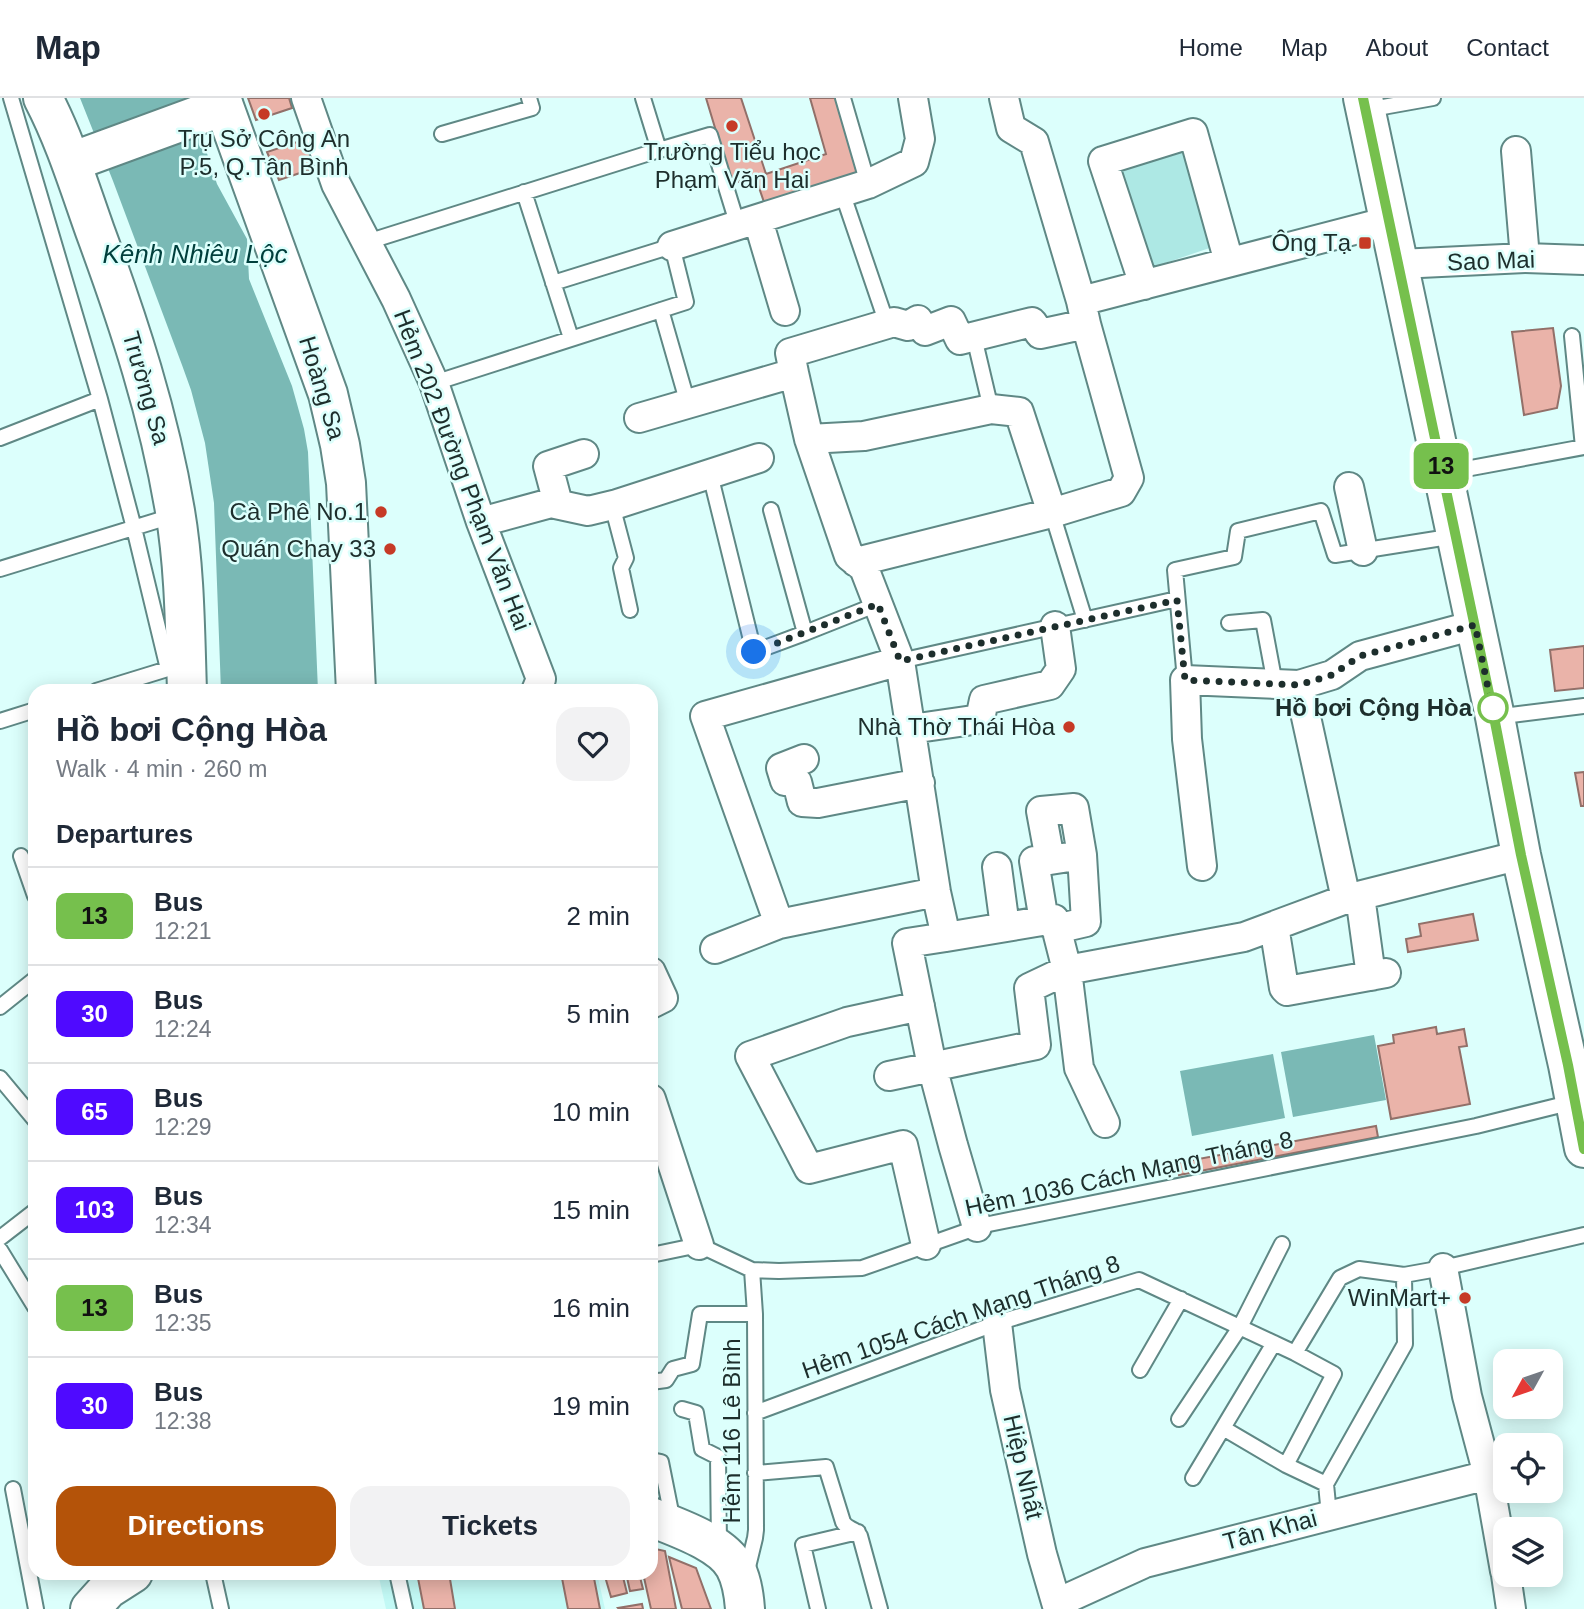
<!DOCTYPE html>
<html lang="en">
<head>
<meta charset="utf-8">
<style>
  :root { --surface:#fff; --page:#f2f2f3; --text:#1f2937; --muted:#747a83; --line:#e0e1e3; --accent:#b45309 }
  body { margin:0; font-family:Arial,sans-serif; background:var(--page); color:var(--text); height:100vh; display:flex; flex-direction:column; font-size:26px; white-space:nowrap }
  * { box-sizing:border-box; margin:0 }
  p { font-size:23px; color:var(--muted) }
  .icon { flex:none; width:38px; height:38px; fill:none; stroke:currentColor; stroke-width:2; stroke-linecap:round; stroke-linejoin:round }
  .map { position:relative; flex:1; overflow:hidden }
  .details { position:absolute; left:28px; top:586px; width:630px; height:896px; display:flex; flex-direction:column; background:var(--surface); border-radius:21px; box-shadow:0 4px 18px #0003 }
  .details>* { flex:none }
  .badge { padding:0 14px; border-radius:10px; font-size:24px; line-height:46px }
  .needle { width:46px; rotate:230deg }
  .controls { position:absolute; left:1493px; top:1251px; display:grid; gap:14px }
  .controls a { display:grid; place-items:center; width:70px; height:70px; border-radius:14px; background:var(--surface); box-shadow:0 4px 18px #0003; font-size:35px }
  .you { position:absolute; width:35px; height:35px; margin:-18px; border:5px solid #fff; border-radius:50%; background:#1a73e8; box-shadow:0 0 0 10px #1a73e833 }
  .map>.badge { position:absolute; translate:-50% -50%; box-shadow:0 0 0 4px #fff }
  h2 { padding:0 28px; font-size:26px; line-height:63px }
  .round { display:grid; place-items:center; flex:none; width:74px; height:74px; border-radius:21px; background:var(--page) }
  .overview { display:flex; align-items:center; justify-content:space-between; height:119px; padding:0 28px }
  h1 { font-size:33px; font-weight:600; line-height:52px }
  .primary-button { display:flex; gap:14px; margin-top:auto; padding:14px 28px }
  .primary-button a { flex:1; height:80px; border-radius:21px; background:var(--accent); color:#fff; font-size:28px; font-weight:600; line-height:80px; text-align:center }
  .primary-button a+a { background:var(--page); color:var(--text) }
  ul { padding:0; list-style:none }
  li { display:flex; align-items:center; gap:21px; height:98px; padding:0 28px; border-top:2px solid var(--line) }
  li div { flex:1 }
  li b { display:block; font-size:26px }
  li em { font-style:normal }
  li .badge { min-width:77px; font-weight:700; text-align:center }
  header { display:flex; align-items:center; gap:42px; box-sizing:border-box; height:98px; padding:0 35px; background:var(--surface); border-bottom:2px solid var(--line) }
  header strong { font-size:33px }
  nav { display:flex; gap:38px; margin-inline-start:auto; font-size:24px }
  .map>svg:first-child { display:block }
  .built { fill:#c2f9f5 }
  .green { fill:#ade8e4 }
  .water { fill:#7ab9b5 }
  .building { fill:#eab3a9; stroke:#927069; stroke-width:2 }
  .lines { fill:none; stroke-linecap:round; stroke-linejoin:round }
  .lane-casing { stroke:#5f8885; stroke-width:18 }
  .street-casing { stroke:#5f8885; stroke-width:32 }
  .secondary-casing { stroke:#5f8885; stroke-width:42 }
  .primary-casing { stroke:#5f8885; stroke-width:42 }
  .lane { stroke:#fff; stroke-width:14 }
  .street { stroke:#fff; stroke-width:28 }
  .secondary { stroke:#fff; stroke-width:38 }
  .primary { stroke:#fff; stroke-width:38 }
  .line-casing { stroke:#fff; stroke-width:16 }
  .line { stroke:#76c04d; stroke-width:10 }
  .walk { stroke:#1d2e2c; stroke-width:7; stroke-dasharray:0 12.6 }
  .poi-dot { fill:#c63a26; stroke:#dcfffc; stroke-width:2.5 }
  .stop-dot { fill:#fff; stroke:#76c04d; stroke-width:3.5 }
  .labels { text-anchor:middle; stroke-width:5; stroke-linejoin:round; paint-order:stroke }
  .poi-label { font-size:24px; fill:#1d2e2c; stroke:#dcfffc; text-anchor:end }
  .street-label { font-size:24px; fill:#1d2e2c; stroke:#dcfffc }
  .stop-label { font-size:24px; font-weight:bold; fill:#1d2e2c; stroke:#dcfffc; text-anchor:end }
  .water-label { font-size:26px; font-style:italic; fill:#003f3c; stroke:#dcfffc }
</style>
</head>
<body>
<header>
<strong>Map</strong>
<nav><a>Home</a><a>Map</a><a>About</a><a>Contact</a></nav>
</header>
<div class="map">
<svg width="1584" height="1511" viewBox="0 0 1584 1511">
  <rect width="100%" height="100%" fill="#dcfffc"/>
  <!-- built -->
  <path class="built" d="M378 1475H597L605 1511H386Z"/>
  <!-- green -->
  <path class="green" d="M1202 43 1230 143 1145 172 1114 68Z"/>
  <!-- water -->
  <path class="water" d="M80 0H189L217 86 247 141 249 181 292 288 304 331 308 354 318 593H221L214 405 205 345 191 292 182 267 113 83Z
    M1374 937 1386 1002 1293 1019 1281 954Z
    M1273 956 1285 1020 1192 1038 1180 973Z"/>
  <!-- building -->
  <path class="building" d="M248 0H289L292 10 256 22Z
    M706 0H741L766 76 826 56 810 0H839L862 79 765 107 755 78 732 86Z
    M309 40 318 69 279 82 267 54Z
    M1553 230 1561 288 1557 310 1524 317 1512 234Z
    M1584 548V590L1555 593 1550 552Z
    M1584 674V708H1581L1575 675Z
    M1473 816 1478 842 1408 854 1406 841 1421 838 1419 826Z
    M1436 929 1437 936 1464 931 1467 948 1459 949 1470 1006 1391 1021 1378 948 1394 945 1393 937Z
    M1376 1028 1378 1039 1179 1077 1177 1065Z
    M651 1450 665 1453 676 1511H651L643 1475H651Z
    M669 1459 696 1470 711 1511H682Z
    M417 1475H449L455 1511H424Z
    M561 1475H593L600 1511H568Z
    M604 1475H622L627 1495 611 1499Z
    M626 1475H639L643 1491 630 1493Z
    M642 1506 643 1511H619L618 1510Z"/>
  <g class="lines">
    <defs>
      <path id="lane" d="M11 0 100 301 134 430 168 571
        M643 0 659 52 710 37 738 128
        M843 0 868 86
        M1366 12 1433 0
        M442 36 532 10 529 0
        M524 94 571 240
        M842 94 887 226
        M367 144 659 52
        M661 212 688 306
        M1572 238 1583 349
        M974 239 991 311
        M434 285 686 204 672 148 553 185
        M0 340 100 301
        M1444 375 1584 349
        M710 376 754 554 805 535
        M612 407 626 460 621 470 630 512
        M771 412 805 535 878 506
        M1052 415 1085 522
        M0 471 172 418
        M1229 525 1263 522 1275 586
        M900 563 1177 501
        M1185 582 1175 472 1234 459 1238 433 1321 413 1335 457 1455 438
        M96 593 174 569
        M1495 619 1584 608
        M0 623 35 612
        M21 758 35 798
        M0 909 35 881
        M0 980 35 1022
        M0 1140 35 1113
        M0 1152 35 1209
        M651 1157 699 1147 752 1172 779 1173 862 1170 984 1127 1476 1028 1573 1004
        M1295 1255 1340 1180 1359 1171 1404 1177 1443 1170 1584 1137
        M1140 1272 1181 1201
        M651 1284 666 1282 673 1271 692 1266 700 1216H755
        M682 1311 696 1315 702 1351 718 1359 719 1447
        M755 1315 997 1225 1139 1182 1295 1255 1334 1276 1286 1367
        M1179 1321 1240 1229 1282 1146
        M1223 1330 1286 1367 1326 1386
        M651 1362 661 1364 673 1424
        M755 1375 826 1369 843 1424C847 1432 856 1430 860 1438L880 1511
        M1193 1380 1274 1245
        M13 1391 36 1511
        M1329 1417 1326 1386 1405 1246 1404 1177
        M213 1475 221 1511
        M397 1475 405 1511
        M746 1477 755 1440 756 1432 755 1216 752 1172
        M818 1511 803 1447 858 1434"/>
      <path id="street" d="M306 0 336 86 396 201 434 285 481 424 541 581 536 593
        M1516 53 1525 160
        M758 122 785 213
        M672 148 868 86 914 64 920 41 913 0
        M1399 166 1525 160 1584 162
        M1144 187 1103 63 1193 35 1229 164
        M1081 203 1389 123
        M794 275 809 341 849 458 864 470 900 563 936 794 946 839 1054 821 1067 872 1244 839 1346 801 1521 757
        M639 320 794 275 790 255 894 224 908 228 918 222 925 233 951 223 960 242 1032 224 1040 236 1086 226
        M809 341 864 338 991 311 1019 314 1052 415
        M1349 389 1363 453
        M551 405 556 398 548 368 584 356
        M481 424 551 405 588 413 617 406 759 360
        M856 464 1052 415 1121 394 1129 380 1086 226 1081 203 1034 44 1011 30 1004 0
        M1299 587 1346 801
        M911 631 980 621 984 602 1050 587 1061 571 1055 528
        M804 661 781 670 785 683 797 684 802 704 818 705 920 685
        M1034 763 1044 823
        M1202 768 1187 641 1185 582 1299 587 1332 577 1360 558 1475 527
        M997 769 1005 829
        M1360 798 1371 878
        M779 826 705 618 900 563
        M1274 828 1284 890 1287 893 1386 875
        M1056 831 1086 824 1082 757 1074 710 1041 713 1050 762 1082 757
        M946 839 907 845 932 968 953 1047 977 1129
        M715 851 779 826 936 794
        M651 874 663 900 651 906
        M920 908 847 924 750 958 809 1071 903 1047 926 1147
        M889 978 1036 947 1029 890 1067 872 1079 970 1105 1025
        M651 1001 699 1147
        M1443 1170 1467 1298 1488 1377 1505 1473
        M997 1225 1005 1292 1042 1456 1058 1511
        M1506 1477 1511 1511
        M1057 1505 1145 1465 1488 1377"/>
      <path id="secondary" d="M43 0C65 42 79 88 95 133 129 225 159 317 175 413 185 472 185 534 187 593
        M221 0 328 296 340 347 346 385 356 593
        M71 64 224 8
        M651 1419C675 1429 722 1444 735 1469 742 1482 744 1497 745 1511
        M90 1511 108 1491 133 1475"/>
      <path id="primary" d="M1363 0 1495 619 1521 757 1568 967 1584 1050"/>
    </defs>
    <!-- lane casing -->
    <use href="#lane" class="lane-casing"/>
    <!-- street casing -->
    <use href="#street" class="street-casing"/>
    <!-- secondary casing -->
    <use href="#secondary" class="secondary-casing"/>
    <!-- primary casing -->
    <use href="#primary" class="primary-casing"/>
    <!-- lane -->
    <use href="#lane" class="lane"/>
    <!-- street -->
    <use href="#street" class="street"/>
    <!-- secondary -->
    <use href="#secondary" class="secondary"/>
    <!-- primary -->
    <use href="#primary" class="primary"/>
  </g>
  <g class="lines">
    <defs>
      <path id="line" d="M1363 0 1494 619 1521 757 1568 967 1584 1051"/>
    </defs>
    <!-- line casing -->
    <use href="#line" class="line-casing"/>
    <!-- line -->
    <use href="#line" class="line"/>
    <!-- walk -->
    <path class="walk" d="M754 554 878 506 900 563 1177 502 1185 582 1299 587 1332 577 1360 558 1475 527 1494 619 1493 610"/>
  </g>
  <!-- markers -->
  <g class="poi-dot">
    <circle cx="264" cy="16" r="7"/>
    <circle cx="732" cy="28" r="7"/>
    <rect x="1358" y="138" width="14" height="14" rx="3.5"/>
    <circle cx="381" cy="414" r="7"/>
    <circle cx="390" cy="451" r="7"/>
    <circle cx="1069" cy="629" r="7"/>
    <circle cx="1465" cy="1200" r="7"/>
  </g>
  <circle class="stop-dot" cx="1493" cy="610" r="14"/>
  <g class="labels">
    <!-- poi labels -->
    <g class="poi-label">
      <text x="264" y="49" text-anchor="middle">Trụ Sở Công An<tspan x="264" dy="28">P.5, Q.Tân Bình</tspan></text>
      <text x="732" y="62" text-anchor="middle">Trường Tiểu học<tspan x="732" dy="28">Phạm Văn Hai</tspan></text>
      <text x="1351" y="153">Ông Tạ</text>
      <text x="367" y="422">Cà Phê No.1</text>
      <text x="376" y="459">Quán Chay 33</text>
      <text x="1055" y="637">Nhà Thờ Thái Hòa</text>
      <text x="1451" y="1208">WinMart+</text>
    </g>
    <!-- street labels -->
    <g class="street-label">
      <text transform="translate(1491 163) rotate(-2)" y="8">Sao Mai</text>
      <text transform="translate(146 290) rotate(74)" y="8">Trường Sa</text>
      <text transform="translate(322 290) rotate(73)" y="8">Hoàng Sa</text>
      <text transform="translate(462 372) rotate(69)" y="8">Hẻm 202 Đường Phạm Văn Hai</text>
      <text transform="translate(1129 1076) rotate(-12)" y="8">Hẻm 1036 Cách Mạng Tháng 8</text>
      <text transform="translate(961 1219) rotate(-19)" y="8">Hẻm 1054 Cách Mạng Tháng 8</text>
      <text transform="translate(732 1333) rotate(-90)" y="8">Hẻm 116 Lê Bình</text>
      <text transform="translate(1023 1369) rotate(77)" y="8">Hiệp Nhất</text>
      <text transform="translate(1270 1432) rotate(-15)" y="8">Tân Khai</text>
    </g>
    <!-- stop labels -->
    <g class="stop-label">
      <text x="1472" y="618">Hồ bơi Cộng Hòa</text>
    </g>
    <!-- water labels -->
    <g class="water-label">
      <text x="195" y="165">Kênh Nhiêu Lộc</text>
    </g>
  </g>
</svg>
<div class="controls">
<a><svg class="needle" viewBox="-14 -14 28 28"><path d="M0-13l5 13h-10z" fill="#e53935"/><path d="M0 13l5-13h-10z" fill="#747a83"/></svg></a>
<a><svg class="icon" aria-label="locate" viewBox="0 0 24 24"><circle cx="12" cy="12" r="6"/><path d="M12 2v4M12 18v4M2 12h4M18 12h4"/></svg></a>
<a><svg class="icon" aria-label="layers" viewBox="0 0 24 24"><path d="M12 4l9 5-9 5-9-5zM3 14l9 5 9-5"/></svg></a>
</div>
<div class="you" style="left:754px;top:554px"></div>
<b class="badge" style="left:1441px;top:368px;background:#76c04d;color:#111">13</b>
<section class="details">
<div class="overview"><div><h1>Hồ bơi Cộng Hòa</h1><p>Walk · 4 min · 260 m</p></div><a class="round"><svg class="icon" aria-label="heart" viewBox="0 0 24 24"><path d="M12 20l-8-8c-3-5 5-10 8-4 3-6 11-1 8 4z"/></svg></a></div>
<h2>Departures</h2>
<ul>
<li><span class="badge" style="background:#76c04d;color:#111">13</span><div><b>Bus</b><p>12:21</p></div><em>2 min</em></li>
<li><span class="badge" style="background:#4f0aff;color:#fff">30</span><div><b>Bus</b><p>12:24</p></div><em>5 min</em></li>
<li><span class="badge" style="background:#4f0aff;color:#fff">65</span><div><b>Bus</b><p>12:29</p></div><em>10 min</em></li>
<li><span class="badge" style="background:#4f0aff;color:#fff">103</span><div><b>Bus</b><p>12:34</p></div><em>15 min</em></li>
<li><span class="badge" style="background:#76c04d;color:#111">13</span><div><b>Bus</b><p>12:35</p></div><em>16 min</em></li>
<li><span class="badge" style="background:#4f0aff;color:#fff">30</span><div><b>Bus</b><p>12:38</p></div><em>19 min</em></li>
</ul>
<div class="primary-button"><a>Directions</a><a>Tickets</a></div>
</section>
</div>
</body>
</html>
